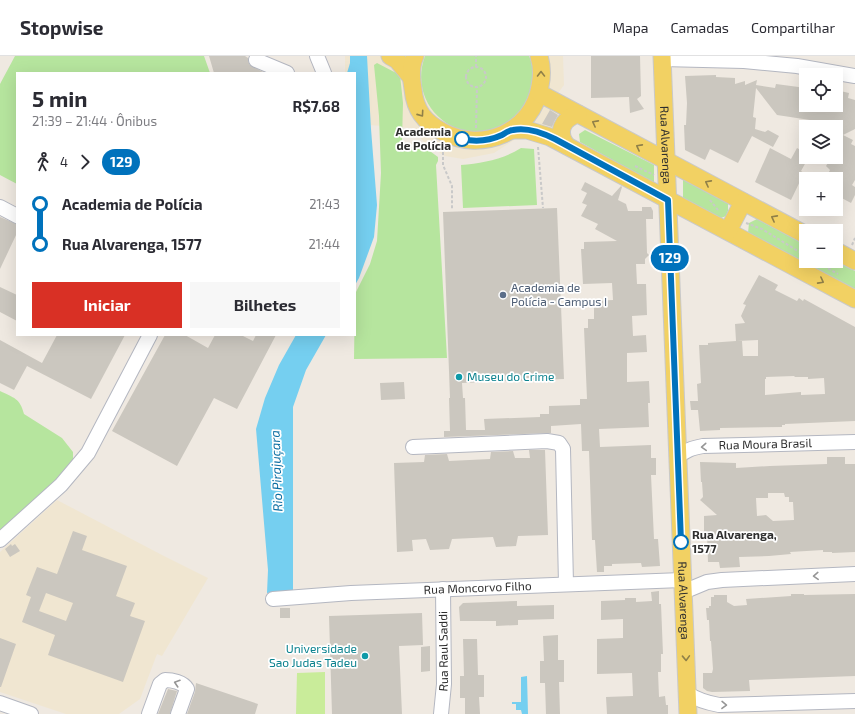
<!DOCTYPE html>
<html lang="pt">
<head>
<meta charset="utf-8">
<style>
  :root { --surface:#fff; --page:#f7f7f7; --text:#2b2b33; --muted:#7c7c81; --line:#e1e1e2; --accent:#d93025 }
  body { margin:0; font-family:"Exo 2",sans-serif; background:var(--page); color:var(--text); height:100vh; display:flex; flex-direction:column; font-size:15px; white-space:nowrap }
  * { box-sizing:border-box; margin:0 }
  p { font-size:13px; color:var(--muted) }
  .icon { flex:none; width:22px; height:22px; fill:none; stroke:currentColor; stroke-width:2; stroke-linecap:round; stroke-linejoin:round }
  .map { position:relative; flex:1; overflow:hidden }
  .panel { position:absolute; left:16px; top:16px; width:340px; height:264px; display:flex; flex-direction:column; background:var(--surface); border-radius:0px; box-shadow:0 4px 16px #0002 }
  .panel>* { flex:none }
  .badge { padding:0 8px; border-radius:13px; font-size:14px; line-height:26px }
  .controls { position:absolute; left:799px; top:12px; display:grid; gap:8px }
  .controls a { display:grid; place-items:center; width:44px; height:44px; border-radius:0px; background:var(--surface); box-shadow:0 4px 16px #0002; font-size:20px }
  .map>.badge { position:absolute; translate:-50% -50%; box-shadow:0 0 0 2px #fff }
  .legs { display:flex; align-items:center; gap:6px; height:44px; padding:0 16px; font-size:13px }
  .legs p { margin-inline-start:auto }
  .headline { display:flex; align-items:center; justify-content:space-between; height:68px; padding:0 16px }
  h1 { font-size:22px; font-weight:700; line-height:30px }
  .cta { display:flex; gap:8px; margin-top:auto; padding:8px 16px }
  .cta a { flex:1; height:46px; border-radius:0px; background:var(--accent); color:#fff; font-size:16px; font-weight:700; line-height:46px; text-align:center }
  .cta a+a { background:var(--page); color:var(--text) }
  ul { padding:0 16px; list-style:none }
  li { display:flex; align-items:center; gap:14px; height:40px; font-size:15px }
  li i { display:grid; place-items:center; width:6px; height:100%; margin:0 5px; background:currentColor }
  li i::after { content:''; width:10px; height:10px; margin:-5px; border:3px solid; border-radius:50%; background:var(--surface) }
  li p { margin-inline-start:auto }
  li:first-child i { background:linear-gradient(#0000 50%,currentColor 0) }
  li:last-child i { background:linear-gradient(currentColor 50%,#0000 0) }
  header { display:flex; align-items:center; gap:24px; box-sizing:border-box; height:56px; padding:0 20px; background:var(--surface); border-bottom:1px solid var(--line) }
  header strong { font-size:19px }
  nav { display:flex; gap:22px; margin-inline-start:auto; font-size:14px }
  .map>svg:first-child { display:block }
  .education { fill:#f0e6d1 }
  .green { fill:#b6e59e }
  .pitch { fill:#c9ec9a }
  .water { fill:#75cff0 }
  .building { fill:#cbc7bf; fill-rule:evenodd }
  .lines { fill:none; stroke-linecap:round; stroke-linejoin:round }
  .minor-casing { stroke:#b4b7c1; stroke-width:16 }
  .major-casing { stroke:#c9c9c9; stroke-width:19 }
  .path { stroke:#c9c9c9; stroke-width:2; stroke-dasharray:3 2; stroke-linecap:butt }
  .minor { stroke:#fff; stroke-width:14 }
  .major { stroke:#f2d163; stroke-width:17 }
  .oneway { stroke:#908048 }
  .oneway2 { stroke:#969696 }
  .line-1-casing { stroke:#fff; stroke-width:9 }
  .line-1 { stroke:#0072bc; stroke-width:6 }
  .stop-1-dot { fill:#fff; stroke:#0072bc; stroke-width:2 }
  .service-dot { fill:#5c6f8a; stroke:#fff; stroke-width:1.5 }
  .culture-dot { fill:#0f9aa8; stroke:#fff; stroke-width:1.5 }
  .labels { text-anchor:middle; stroke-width:3.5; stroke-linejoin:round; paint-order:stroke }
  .stop-label { font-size:12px; font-weight:bold; fill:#2e2e2e; stroke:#fff; text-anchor:end }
  .street-label { font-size:12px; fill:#2e2e2e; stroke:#fff }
  .service-label { font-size:12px; fill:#4e5e75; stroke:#fff; text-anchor:start }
  .culture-label { font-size:12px; fill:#0d838f; stroke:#fff; text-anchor:start }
  .water-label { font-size:13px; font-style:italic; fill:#0d6fa3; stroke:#fff }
</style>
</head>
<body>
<header>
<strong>Stopwise</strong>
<nav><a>Mapa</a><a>Camadas</a><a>Compartilhar</a></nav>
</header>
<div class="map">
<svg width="855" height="658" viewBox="0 0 855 658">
  <rect width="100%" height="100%" fill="#efe9e1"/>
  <!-- education -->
  <path class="education" d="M345 0H563L564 29 553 44 562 57 552 75 538 68 528 80 519 81 494 97 463 103 445 100 426 88 411 72 355 68V17H345Z
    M57 444 162 499 208 522 162 600 157 598 140 643 119 658H66L0 636V496Z"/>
  <!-- green -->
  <path class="green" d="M15 0H204L210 17H17V128L0 119V28Z
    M425 0H529C534 10 533 22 531 33 529 43 523 52 516 59 473 102 404 57 425 0Z
    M377 7 400 19 403 47 402 85 415 96 416 85 438 101V105L436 109 447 302 354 303 355 238 370 208 377 185 381 117 379 60 374 9Z
    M585 74 654 109V127L580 86 579 78Z
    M521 92 534 93 537 149 463 152 461 109C482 107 502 104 521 92Z
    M683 123 728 147V155L726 160 721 162 683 142Z
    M757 163 806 189V205H836L855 215V233L748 177 749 167Z
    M0 335C14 342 20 342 24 358L62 382 73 396V407L48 435 0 478Z"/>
  <!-- pitch -->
  <path class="pitch" d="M325 616V658H296L297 617Z"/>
  <!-- water -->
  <path class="water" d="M350 0H367L371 73 377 149 374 181 359 222 355 229V17H347L350 7Z
    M296 279H326L306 314 293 351V534L267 537 268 514 256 373 265 342 279 309Z
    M527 620 528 658H522L521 654H516V648H512V646H521V621Z"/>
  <!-- building -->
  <path class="building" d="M209 0H245L248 2V5L250 9 265 17H214Z
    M591 0H640L641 40 637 43 644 53 630 57 629 41 591 42Z
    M716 19V21L735 22V28L745 25V29L757 24 756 29 775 32 776 28 806 32V49H836V34L849 37 848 42 855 44V73L843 79 853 84 851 88 855 90V124L852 129 855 131V139L851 147 836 139V123H825L830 114 826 110 831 102 836 105V71H809L810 64 777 59 756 32 753 61 756 62 755 73 765 76 768 74 779 80 773 91 752 80 738 107 710 93 705 104 685 94 684 69H686L687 47 685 20Z
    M550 54 558 59 554 66 552 71 542 68Z
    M770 92 791 103 797 92 806 97V106L801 115 804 117 791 144 755 126Z
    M585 126 612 140 621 130 622 131 618 144 626 148 628 155H642V151H651L653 155V163H646L647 197 649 199 645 203V208H636L637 228H646L647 259 632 260 633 280 646 279 647 296 627 297V326L649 325 650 347H648L649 371 599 373 600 391 651 389V402H656V419H651L654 483H658L660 510 642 511 641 507 612 508V510H604V516H597L595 484H592L589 395H582L581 368 551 370V377L444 381V375H450L449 342H450L443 156 557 152 564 323 462 327 463 342H465L466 374H485L484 363 540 361V358H549V350L580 349V343H587L584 272H588V263H594V245L613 244 612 227 583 228 581 193H584V186L617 185 595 173 598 168 581 160 587 149 582 147 587 137 581 134Z
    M0 161 17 168V177L0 213Z
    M759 219 778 229 775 234 797 245 799 242 803 245 804 243 855 271V365L785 368V369H782V371L720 372V374L700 375 698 354H691L690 345H698L697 328 701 327 699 289H708V287L736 285 735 268 745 267 741 260 746 249 743 248ZM758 284V300H743L742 285H737ZM794 320 795 321H808V323L824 322 825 338 801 339V336L765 339V323H766V321Z
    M0 231 17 239V265L0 256Z
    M57 279H125L91 343 27 310 14 334 0 327V284L42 307Z
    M165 279H185L208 292 215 279H241L253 285 256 279H276L237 353 214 342 177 410 112 375Z
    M404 326 405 343 381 344 380 327Z
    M529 394H545L548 479 518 480 516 490 496 491 493 481 452 483 449 493 430 494 426 483 412 484 413 495 397 496 394 407 424 406 425 399 447 398 449 405 490 403 491 396 513 395 515 402H530Z
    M827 401H845V408H855V496L832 497V496H823V494L790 496 791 498 769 500 739 501 740 511 720 512 719 506H708L707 478H704V460L717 459 700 444 703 441 702 426H701L700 406 736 407V412L770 410 827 408ZM768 437H784L785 441H789V446H793L794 464 773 465 766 459 757 460 756 442H768Z
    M73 475 87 480 82 494 127 510 116 540 135 547 130 560 145 565 123 626 48 599 55 579 22 566 31 541 26 539 37 511 57 518ZM46 537 73 547 66 565 39 555Z
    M11 488 12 490 15 488 20 495 10 501 5 493Z
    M659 535V548H661L663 598H661V616H658L659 641 665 640 666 649H668V658H607L606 641 633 640 632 617 597 618V583L623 582V563L601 564V545L625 544V542H636V546L652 545 651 536Z
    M791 538H804V539L855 538V620L749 624 750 635 712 636 707 635 703 632V617H712L713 613 711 585H710L709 564H707L706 552H709V550H711V541H714V539H727V546L734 550 747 549 746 543 791 540Z
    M517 545V550L554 549V563L518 564V569L496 570V565H460L459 551 463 547Z
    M280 552H290V562H280Z
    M422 557 423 589 399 590 402 658H332L329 560Z
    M558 579V604H564V626H559L560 658H546L545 627H540V605H544L543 580Z
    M0 582 16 588 1 631H0Z
    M463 583H477L478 619H484V641H479L480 658H465V642H460V620H464Z
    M430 590V615L421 616V591Z
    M196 627 258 648 255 658H187L195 636Z
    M168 633 177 635 170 658H158Z"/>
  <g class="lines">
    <defs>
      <g id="minor">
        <path d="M317 0 324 17"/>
        <path d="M662 3 744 5 797 10 855 20"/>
        <path d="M256 4 287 17"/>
        <path d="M0 151 17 160"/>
        <path d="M413 391 547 385 559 387 563 393 566 528"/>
        <path id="s1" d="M678 401C686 394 692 392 703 390L855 386"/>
        <path d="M0 484 61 429 88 397 150 279"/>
        <path d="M683 536 707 526 722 524 855 518"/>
        <path id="s2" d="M273 543 351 537 682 524"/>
        <path d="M687 637C697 644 708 647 719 649L855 645"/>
        <path d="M0 647 31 658"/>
        <path d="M149 658 160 628 165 624C172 624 183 626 187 633L178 658"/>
        <path id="s3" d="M441 658 444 628 443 533"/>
      </g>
      <g id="major">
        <path d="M390 0 397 4 411 21"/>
        <path d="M415 0C410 11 411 22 413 33 415 54 424 66 443 76 482 97 533 76 540 30 542 21 542 10 539 0"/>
        <path id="s4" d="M662 0 688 658"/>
        <path d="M539 37 806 179"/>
        <path d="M512 74H527L550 81 855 243"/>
        <path d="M567 90C556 76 562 63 578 58"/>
        <path d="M728 175 743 146"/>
        <path d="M836 195 855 205"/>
      </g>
    </defs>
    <!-- minor casing -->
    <use href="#minor" class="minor-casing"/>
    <!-- major casing -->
    <use href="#major" class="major-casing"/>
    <!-- path -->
    <path class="path" d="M466 21a10 10 0 1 1 20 0a10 10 0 1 1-20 0Z
      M476 11V0
      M476 72 477 31
      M443 91V109L452 130V153
      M538 91 543 152
      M635 110 654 119
      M710 144 718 154
      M746 167 762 173 806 200
      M852 189 855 182
      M815 205 838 218"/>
    <!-- minor -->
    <use href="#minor" class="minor"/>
    <!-- major -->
    <use href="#major" class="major"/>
  </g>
  <!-- one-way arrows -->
  <defs><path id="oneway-chevron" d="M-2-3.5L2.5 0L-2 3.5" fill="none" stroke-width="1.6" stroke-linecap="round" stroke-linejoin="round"/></defs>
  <g class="oneway">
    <use href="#oneway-chevron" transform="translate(541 18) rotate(-90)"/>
    <use href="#oneway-chevron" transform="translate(421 58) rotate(55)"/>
    <use href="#oneway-chevron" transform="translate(595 67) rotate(-152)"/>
    <use href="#oneway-chevron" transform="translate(639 91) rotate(-152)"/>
    <use href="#oneway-chevron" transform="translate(708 127) rotate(-152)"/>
    <use href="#oneway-chevron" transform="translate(774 162) rotate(-152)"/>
    <use href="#oneway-chevron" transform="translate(821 225) rotate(28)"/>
    <use href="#oneway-chevron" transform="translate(686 602) rotate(88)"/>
  </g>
  <g class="oneway2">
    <use href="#oneway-chevron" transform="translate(704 391) rotate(176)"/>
    <use href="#oneway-chevron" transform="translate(816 520) rotate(177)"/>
    <use href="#oneway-chevron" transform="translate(177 627) rotate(-162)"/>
    <use href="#oneway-chevron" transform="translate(724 649) rotate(1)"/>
  </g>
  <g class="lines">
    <defs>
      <path id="line-1" d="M462 83C475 86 489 85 502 79 505 77 509 74 513 74 527 71 543 77 555 83L668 144 681 486"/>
    </defs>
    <!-- line-1 casing -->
    <use href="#line-1" class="line-1-casing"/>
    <!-- line-1 -->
    <use href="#line-1" class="line-1"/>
  </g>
  <!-- markers -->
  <g class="stop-1-dot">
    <circle cx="462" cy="83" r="7"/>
    <circle cx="681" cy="486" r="7"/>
  </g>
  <circle class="service-dot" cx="503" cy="239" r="4"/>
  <g class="culture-dot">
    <circle cx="459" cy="321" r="4"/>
    <circle cx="365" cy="600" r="4"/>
  </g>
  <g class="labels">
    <!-- stop labels -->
    <g class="stop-label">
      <text x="451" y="80">Academia<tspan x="451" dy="14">de Polícia</tspan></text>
      <text x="692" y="483" text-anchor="start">Rua Alvarenga,<tspan x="692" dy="14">1577</tspan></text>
    </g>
    <!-- street labels -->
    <g class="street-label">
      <text dy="4" stroke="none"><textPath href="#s4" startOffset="89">Rua Alvarenga</textPath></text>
      <text dy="4" stroke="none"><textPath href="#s1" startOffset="90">Rua Moura Brasil</textPath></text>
      <text dy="4" stroke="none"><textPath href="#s2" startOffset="205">Rua Moncorvo Filho</textPath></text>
      <text dy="4" stroke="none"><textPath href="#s4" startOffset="545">Rua Alvarenga</textPath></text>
      <text dy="4" stroke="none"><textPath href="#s3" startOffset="63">Rua Raul Saddi</textPath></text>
    </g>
    <!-- service labels -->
    <g class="service-label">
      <text x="511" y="236">Academia de<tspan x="511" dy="14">Polícia - Campus I</tspan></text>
    </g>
    <!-- culture labels -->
    <g class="culture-label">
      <text x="467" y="325">Museu do Crime</text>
      <text x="357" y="597" text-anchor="end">Universidade<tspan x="357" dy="14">Sao Judas Tadeu</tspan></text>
    </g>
    <!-- water labels -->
    <g class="water-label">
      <text transform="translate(276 415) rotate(-92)" y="5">Rio Pirajuçara</text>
    </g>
  </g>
</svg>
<div class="controls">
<a><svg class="icon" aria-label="locate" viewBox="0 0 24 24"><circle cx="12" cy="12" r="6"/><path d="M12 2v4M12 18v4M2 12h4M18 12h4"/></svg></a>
<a><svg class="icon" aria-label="layers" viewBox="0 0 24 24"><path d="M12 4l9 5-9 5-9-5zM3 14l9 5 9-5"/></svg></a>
<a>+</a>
<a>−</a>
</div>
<b class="badge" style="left:670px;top:202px;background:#0072bc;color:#fff">129</b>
<section class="panel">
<div class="headline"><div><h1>5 min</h1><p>21:39 – 21:44 · Ônibus</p></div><b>R$7.68</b></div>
<div class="legs"><svg class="icon" aria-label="walk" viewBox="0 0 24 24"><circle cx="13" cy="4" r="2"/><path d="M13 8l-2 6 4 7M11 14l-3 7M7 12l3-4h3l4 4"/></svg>4<svg class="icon" aria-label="forward" viewBox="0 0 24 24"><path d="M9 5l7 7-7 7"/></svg><b class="badge" style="background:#0072bc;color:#fff">129</b></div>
<ul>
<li><i style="color:#0072bc"></i><b>Academia de Polícia</b><p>21:43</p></li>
<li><i style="color:#0072bc"></i><b>Rua Alvarenga, 1577</b><p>21:44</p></li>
</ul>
<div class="cta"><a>Iniciar</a><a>Bilhetes</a></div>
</section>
</div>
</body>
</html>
